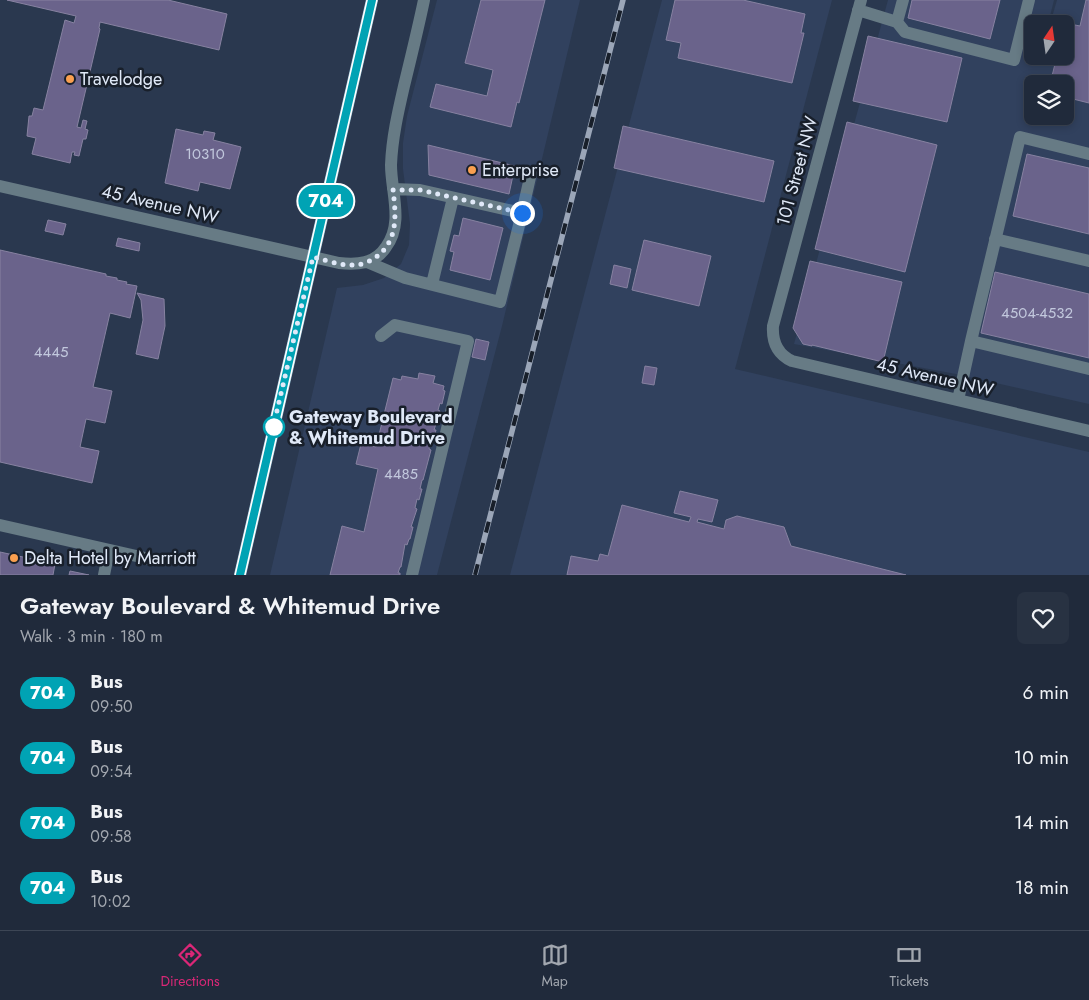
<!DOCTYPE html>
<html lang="en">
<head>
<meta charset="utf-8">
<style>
  :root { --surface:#202a3b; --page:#283242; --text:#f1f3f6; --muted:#a2a7af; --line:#3d4655; --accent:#db2777 }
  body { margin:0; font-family:Jost,sans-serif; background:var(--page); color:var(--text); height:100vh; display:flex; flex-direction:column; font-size:19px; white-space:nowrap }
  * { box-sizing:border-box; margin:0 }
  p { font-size:16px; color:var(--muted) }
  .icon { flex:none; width:28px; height:28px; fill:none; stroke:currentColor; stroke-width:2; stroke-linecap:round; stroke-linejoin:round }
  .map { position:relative; height:575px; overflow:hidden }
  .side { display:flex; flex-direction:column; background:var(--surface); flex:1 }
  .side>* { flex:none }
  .badge { padding:0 10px; border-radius:16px; font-size:18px; line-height:32px }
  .needle { width:32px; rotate:13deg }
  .controls { position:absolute; left:1024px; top:15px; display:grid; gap:10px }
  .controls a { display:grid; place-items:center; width:50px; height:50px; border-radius:8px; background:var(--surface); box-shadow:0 2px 8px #0003,0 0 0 1px var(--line); font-size:25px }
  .you { position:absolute; width:25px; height:25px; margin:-12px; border:4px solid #fff; border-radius:50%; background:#1a73e8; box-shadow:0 0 0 8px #1a73e833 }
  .map>.badge { position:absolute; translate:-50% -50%; box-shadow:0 0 0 2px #fff }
  .round { display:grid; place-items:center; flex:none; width:52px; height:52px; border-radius:8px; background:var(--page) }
  .summary { display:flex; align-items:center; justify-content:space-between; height:85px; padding:0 20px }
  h1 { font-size:24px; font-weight:600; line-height:38px }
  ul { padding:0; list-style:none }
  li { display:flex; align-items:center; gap:15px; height:65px; padding:0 20px }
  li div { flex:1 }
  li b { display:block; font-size:19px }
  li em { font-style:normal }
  li .badge { min-width:55px; font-weight:700; text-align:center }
  .tab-bar { display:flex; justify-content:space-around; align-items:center; height:70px; border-top:1px solid var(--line); background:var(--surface); font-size:14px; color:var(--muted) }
  .tab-bar a { display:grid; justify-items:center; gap:2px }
  .tab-bar .active { color:var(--accent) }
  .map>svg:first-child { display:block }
  .built { fill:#31415e; fill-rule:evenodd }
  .building { fill:#6a638b; stroke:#8782a1 }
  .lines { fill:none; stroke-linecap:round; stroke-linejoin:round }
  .minor { stroke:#677b85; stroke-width:12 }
  .major { stroke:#94bed2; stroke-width:12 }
  .rail-casing { stroke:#9ba6b8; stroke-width:5.5 }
  .rail { stroke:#181f2a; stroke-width:4; stroke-dasharray:11; stroke-linecap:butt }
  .line-casing { stroke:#fff; stroke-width:11 }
  .line { stroke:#00a3b4; stroke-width:8 }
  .walk { stroke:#e0e9f8; stroke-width:5; stroke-dasharray:0 9 }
  .poi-dot { fill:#fa9f4f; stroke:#181f2a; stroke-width:2 }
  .stop-dot { fill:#fff; stroke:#00a3b4; stroke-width:2.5 }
  .labels { text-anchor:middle; stroke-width:5; stroke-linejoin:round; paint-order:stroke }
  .number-label { font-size:15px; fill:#c2c8dd }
  .poi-label { font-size:18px; fill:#e0e9f8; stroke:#181f2a; text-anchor:start }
  .street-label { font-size:18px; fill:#e0e9f8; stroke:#181f2a }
  .stop-label { font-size:18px; font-weight:bold; fill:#e0e9f8; stroke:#181f2a; text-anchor:start }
</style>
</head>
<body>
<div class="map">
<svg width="1089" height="575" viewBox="0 0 1089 575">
  <rect width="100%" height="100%" fill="#2a384f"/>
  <!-- built -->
  <path class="built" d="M437 0H580L502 326 437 575H270L337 288 363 285 384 278 401 264 409 245 410 224 403 169V143L407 116Z
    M662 0H832L735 369 1089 452V575H510Z
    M888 0H1054L1048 24H1032V56L1040 57 1065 56V24H1050L1057 0H1089V404L956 374 794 344ZM1032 84H1065V116H1032Z"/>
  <!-- building -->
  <path class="building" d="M7 0H168L227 14 219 50 100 22 99 28 100 29 77 127 81 128 83 120 87 121 85 129 88 130 86 139H83L79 156 74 155 75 152H72L70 163 32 154 36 138 27 136 29 116H32L34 108 43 110 65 20 74 23 76 16Z
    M481 0H545L519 103 517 102 511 127 430 107 436 84 487 96 493 70 465 63Z
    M675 0H743L805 14 801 33H804L792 83 678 58 681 43 666 40Z
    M912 0H1000L990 39 908 18Z
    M1086 0H1089V103L1065 97V84H1050L1057 56H1065V23L1080 26Z
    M868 36 962 58 947 122 853 101Z
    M847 122 937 145 905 272 815 249Z
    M623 126 774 161 764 202 614 168Z
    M176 129 203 135 204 131 215 133 213 140 241 147 230 189 200 182 198 191 165 183Z
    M428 145 515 166 509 194 429 175Z
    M1027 154 1089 168V234L1013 216Z
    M463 218 503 228 490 280 450 270 454 252 450 251 454 235 459 236Z
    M48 220 66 224 63 235 45 231Z
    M118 238 140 243 139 251 116 246Z
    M644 240 711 256 699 306 632 290Z
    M0 250 106 274V276L117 278V280L127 282 126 284 137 286 130 318 110 313 93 387 112 391 105 423 86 419 80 447 99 451 92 483 0 462Z
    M810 261 902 282 883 362 812 345V346L803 344 793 328Z
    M614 265 631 269 627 288 610 284Z
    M995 272 1089 294V358L981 333Z
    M137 293 164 299 165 326 158 359 136 354 143 320 141 300Z
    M476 339 489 342 485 360 472 357Z
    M645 366 657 368 654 385 642 383Z
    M419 373 435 376 433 383 444 386 443 390 445 391 442 404 440 403 438 410 440 411 434 430H436L433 441H431L429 449 431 450 423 480H422L420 489H422L419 500 417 499 415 508 417 509 411 527H413L410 539H409L407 545 405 544 401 567H400L398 573H400V575H330L342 526 364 532 378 469 356 464 361 444 376 447 393 378 401 380 402 376 418 379Z
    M680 491 718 500 712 522 698 519 697 522 724 529 726 520 737 516 784 527 791 546 906 575H567L571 556 598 561 600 554 608 556 622 505 689 522 691 517 674 513Z
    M0 552 55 564 53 575H0Z
    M70 571 89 575H69Z"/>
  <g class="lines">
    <!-- minor -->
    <path class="minor" d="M861 0 773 326C772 342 777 354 792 361L1089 431
      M858 10 897 22 903 0
      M897 22 905 32 1014 60 1029 0
      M1089 154 1020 137 971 341 1089 369
      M0 186 339 263C357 265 375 264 386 247 404 223 391 192 391 165 392 138 398 112 404 86 411 57 418 29 424 0
      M393 189 420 190 522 213 531 173
      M995 239 1089 261
      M367 262 405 278 500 302 522 213
      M432 284 453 198
      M381 336 395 325 468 341 412 575
      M958 400 971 341
      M0 525 154 560
      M104 575 109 550"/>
    <!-- major -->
    <path class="major" d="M240 575 372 0"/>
    <defs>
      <path id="rail" d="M475 575 623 0"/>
    </defs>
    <!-- rail casing -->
    <use href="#rail" class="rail-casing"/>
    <!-- rail -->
    <use href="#rail" class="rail"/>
  </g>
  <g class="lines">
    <defs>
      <path id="line" d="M240 575 372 0"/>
    </defs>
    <!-- line casing -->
    <use href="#line" class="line-casing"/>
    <!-- line -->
    <use href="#line" class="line"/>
    <!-- walk -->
    <path class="walk" d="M274 427 272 432 313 257C326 260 341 266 355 265 361 265 368 262 373 259 399 243 396 215 393 190H420L522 213"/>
  </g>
  <!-- markers -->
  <g class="poi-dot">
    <circle cx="70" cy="79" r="5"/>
    <circle cx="472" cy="170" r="5"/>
    <circle cx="14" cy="558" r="5"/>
  </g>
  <circle class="stop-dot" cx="274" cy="427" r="10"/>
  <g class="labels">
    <!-- number labels -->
    <g class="number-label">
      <text x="205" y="159">10310</text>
      <text x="1037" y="318">4504-4532</text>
      <text x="51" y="357">4445</text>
      <text x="401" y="479">4485</text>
    </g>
    <!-- poi labels -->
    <g class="poi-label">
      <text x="80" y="85">Travelodge</text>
      <text x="482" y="176">Enterprise</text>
      <text x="24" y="564">Delta Hotel by Marriott</text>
    </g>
    <!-- street labels -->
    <g class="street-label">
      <text transform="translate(797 171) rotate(-75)" y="6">101 Street NW</text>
      <text transform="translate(160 204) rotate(13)" y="6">45 Avenue NW</text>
      <text transform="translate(935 377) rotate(13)" y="6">45 Avenue NW</text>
    </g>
    <!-- stop labels -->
    <g class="stop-label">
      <text x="289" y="423">Gateway Boulevard<tspan x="289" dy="21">&amp; Whitemud Drive</tspan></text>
    </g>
  </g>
</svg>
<div class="controls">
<a><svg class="needle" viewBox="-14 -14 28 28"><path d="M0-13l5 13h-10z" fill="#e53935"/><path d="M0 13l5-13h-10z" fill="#a2a7af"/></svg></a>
<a><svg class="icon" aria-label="layers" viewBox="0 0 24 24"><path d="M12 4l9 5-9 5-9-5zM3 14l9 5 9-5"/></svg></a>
</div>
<div class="you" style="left:522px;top:213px"></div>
<b class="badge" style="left:326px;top:201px;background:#00a3b4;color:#fff">704</b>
</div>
<section class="side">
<div class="summary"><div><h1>Gateway Boulevard &amp; Whitemud Drive</h1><p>Walk · 3 min · 180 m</p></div><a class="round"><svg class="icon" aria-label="heart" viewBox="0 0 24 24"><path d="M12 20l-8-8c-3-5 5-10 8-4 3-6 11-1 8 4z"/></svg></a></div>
<ul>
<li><span class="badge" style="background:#00a3b4;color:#fff">704</span><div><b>Bus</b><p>09:50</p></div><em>6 min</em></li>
<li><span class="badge" style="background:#00a3b4;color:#fff">704</span><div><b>Bus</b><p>09:54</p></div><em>10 min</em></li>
<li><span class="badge" style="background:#00a3b4;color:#fff">704</span><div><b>Bus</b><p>09:58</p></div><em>14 min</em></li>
<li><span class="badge" style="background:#00a3b4;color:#fff">704</span><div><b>Bus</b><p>10:02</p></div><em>18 min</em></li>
</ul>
</section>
<nav class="tab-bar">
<a class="active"><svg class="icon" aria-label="directions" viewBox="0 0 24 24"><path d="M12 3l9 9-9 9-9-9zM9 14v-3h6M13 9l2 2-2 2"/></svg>Directions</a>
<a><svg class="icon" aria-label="map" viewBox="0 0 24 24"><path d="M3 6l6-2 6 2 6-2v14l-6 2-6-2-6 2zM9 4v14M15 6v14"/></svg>Map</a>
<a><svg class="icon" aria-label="tickets" viewBox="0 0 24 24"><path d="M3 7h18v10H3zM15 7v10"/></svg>Tickets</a>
</nav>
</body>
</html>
